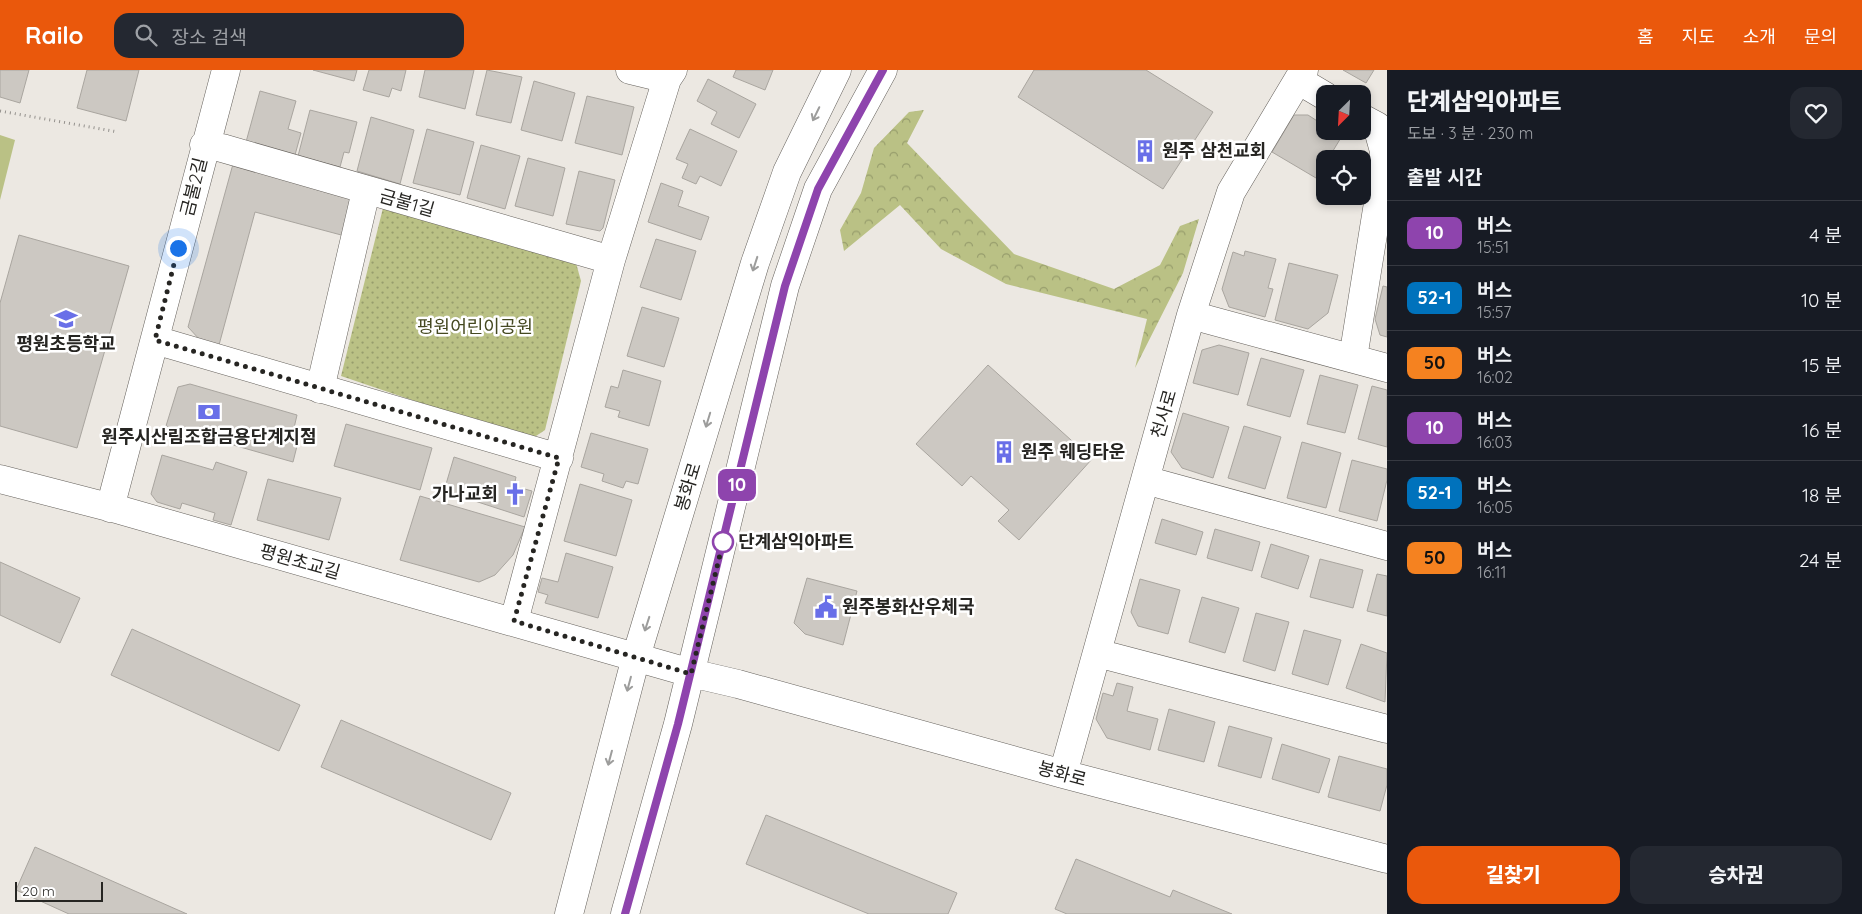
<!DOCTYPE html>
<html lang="ko">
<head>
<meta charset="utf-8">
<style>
  :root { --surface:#171b24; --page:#242831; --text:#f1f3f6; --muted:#9ea1a6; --line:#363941; --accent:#ea580c }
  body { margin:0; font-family:Quicksand,"Noto Sans KR",sans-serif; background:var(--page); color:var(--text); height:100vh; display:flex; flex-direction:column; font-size:19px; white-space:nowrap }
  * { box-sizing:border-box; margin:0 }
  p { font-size:16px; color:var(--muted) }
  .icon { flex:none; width:28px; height:28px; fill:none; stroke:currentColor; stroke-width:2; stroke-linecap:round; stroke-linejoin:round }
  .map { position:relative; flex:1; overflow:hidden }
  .sheet { display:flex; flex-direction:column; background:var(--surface); width:475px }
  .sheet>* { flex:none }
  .badge { padding:0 10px; border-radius:8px; font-size:18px; line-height:32px }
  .needle { width:32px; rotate:204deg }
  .controls { position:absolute; left:1316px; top:15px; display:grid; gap:10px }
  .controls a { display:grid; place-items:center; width:55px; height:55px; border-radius:10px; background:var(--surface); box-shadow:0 2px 8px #0003; font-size:25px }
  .scale { position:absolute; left:15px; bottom:12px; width:88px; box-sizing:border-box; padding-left:5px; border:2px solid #262522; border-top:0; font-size:14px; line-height:18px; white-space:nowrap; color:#262522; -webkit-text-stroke:4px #fff; paint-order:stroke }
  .you { position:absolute; width:25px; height:25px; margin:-12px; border:4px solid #fff; border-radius:50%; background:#1a73e8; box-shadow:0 0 0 8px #1a73e833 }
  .map>.badge { position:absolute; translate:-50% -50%; box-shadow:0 0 0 2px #fff }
  h2 { padding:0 20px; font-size:19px; line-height:45px }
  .round { display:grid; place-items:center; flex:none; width:52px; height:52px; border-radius:15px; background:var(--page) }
  .head { display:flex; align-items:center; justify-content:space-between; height:85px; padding:0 20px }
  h1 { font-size:24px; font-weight:800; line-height:38px }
  .action { display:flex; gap:10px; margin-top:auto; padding:10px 20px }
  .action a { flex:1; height:58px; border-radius:15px; background:var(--accent); color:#fff; font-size:20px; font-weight:800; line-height:58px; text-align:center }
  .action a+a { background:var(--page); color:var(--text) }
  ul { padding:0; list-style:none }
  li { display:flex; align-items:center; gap:15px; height:65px; padding:0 20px; border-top:1px solid var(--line) }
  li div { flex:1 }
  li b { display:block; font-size:19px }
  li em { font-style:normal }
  li .badge { min-width:55px; font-weight:700; text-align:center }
  header { display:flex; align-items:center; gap:30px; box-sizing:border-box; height:70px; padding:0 25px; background:var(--accent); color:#fff }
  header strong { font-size:24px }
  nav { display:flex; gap:28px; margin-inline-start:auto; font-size:18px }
  .search { width:350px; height:45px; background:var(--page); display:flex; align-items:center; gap:12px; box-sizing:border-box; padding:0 18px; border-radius:15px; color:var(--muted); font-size:19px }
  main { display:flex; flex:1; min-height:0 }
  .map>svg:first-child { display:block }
  .grass { fill:#bac185 }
  .forest { fill:url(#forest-crowns) }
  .park { fill:url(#park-dots) }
  .building { fill:#ccc8c2; stroke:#a9a59f }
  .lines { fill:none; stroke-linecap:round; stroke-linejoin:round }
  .minor-casing { stroke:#65615c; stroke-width:29 }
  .path { stroke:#93908c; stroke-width:3; stroke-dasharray:1 4; stroke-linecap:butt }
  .minor { stroke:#fff; stroke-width:28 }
  .oneway { stroke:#9d9d9c }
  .line-casing { stroke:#fff; stroke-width:11 }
  .line { stroke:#8e44ad; stroke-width:8 }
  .walk { stroke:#262522; stroke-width:5; stroke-dasharray:0 9 }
  .stop-dot { fill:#fff; stroke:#8e44ad; stroke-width:2.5 }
  .labels { text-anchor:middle; stroke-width:5; stroke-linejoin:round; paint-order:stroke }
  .poi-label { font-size:18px; font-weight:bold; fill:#262522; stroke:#fff; text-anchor:start }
  .street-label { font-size:18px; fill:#262522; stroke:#fff }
  .park-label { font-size:18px; fill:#454921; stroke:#fff }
  .stop-label { font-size:18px; font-weight:bold; fill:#262522; stroke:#fff; text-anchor:start }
</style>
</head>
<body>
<header>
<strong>Railo</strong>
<div class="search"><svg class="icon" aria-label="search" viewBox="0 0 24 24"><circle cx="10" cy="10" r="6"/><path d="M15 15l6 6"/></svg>장소 검색</div>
<nav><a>홈</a><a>지도</a><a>소개</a><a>문의</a></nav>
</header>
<main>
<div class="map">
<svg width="1387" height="844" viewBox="0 0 1387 844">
  <defs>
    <pattern id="forest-crowns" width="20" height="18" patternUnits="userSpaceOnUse" patternTransform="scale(1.25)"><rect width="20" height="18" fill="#bac185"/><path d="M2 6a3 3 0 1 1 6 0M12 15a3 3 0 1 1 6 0" fill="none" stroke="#979d6c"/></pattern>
    <pattern id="park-dots" width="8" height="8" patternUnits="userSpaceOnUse" patternTransform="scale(1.25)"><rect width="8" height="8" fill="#bac185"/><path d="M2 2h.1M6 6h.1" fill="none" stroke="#979d6c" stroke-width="1.8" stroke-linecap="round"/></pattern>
  </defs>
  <rect width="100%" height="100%" fill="#ece8e2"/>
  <!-- grass -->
  <path class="grass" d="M0 65 15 70 0 130Z"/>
  <!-- forest -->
  <path class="forest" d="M924 40 907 73 1014 184 1114 219 1160 195 1180 156 1199 149 1183 203 1135 298 1147 249 1006 214 941 179 900 135 844 181 840 160 861 123 874 78 909 42Z"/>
  <!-- park -->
  <path class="park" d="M383 138 576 193 581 211 545 360 530 370 341 306Z"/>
  <!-- building -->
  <path class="building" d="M0 0H29L20 33 0 27Z
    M87 0H139L126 51 77 38Z
    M313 0H357L354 11Z
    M369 0H406L401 21 392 18 389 27 363 20Z
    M425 0H474L465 39 419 27Z
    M487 0 522 7 511 53 476 45Z
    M736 0H773L765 20 733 7Z
    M1034 0H1146L1213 42 1163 119 1018 27Z
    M1343 0H1374L1366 13Z
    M708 9 756 34 739 68 711 54 717 42 697 31Z
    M534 11 575 23 562 71 521 60Z
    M260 21 296 31 288 59 301 63 295 85 246 72Z
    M587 26 634 37 622 85 575 73Z
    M310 40 357 52 349 83 344 82 340 97 298 86Z
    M1294 45H1308L1325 56V61H1334L1342 66 1328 89H1325V94L1316 108 1272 82Z
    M371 47 414 60 400 114 357 101Z
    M427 59 474 72 460 125 413 113Z
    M690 59 737 81 721 116 700 106 696 114 682 108 688 94 676 89Z
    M481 75 520 86 505 139 467 128Z
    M528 88 565 98 553 146 515 136Z
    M233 94 355 128 345 166 255 142 219 275 200 270 188 257Z
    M579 101 615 110 603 158 600 161 566 154Z
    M661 113 683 121 678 136 709 147 701 170 648 152Z
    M19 165 129 196 77 378 0 356V233Z
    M656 169 696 181 681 230 640 217Z
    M1245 181 1276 189 1268 218 1273 219 1265 247 1229 237 1222 219 1233 182 1244 186Z
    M1289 193 1338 205 1328 243 1308 259 1275 250Z
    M1383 216 1387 217V267L1380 265 1375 249Z
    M642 237 679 248 664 297 627 286Z
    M1219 275 1249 283 1238 325 1193 313 1202 280Z
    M1261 288 1304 300 1290 347 1247 335Z
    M988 295 1092 389 1019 470 998 451 1009 440 971 406 962 416 916 374Z
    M623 300 661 311 649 356 618 347 620 341 605 337 611 316 618 318Z
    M1320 305 1358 315 1345 363 1307 354Z
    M190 314 297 345 294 358 301 360 293 392 166 356 178 317Z
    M1372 316 1387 320V377L1358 369Z
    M1183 343 1229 357 1213 408 1182 398 1171 382Z
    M346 354 432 378 420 420 334 396Z
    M1244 356 1281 367 1265 419 1228 408Z
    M591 363 648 379 638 414 626 411 623 418 602 411 604 404 581 397Z
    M1302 372 1341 383 1326 438 1287 428Z
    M162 385 213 400 216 392 247 402 231 455 213 450 215 443 182 433 180 439 157 432 151 424Z
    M454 387 516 407 514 416 532 421 524 447 444 421Z
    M1352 390 1387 399V410L1377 451 1339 441Z
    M268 409 341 428 329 470 257 450Z
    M580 414 632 430 616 486 564 471Z
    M420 426 525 457 513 485 495 505 479 512 400 490Z
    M1162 449 1203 462 1196 485 1155 473Z
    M1215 459 1260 472 1252 501 1207 488Z
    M1271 474 1309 486 1298 519 1261 507Z
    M566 483 613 497 598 548 545 533 548 525 538 522 542 508 558 512Z
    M1320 489 1363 500 1353 538 1310 527Z
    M0 492 80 528 60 573 0 545Z
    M1377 504 1387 506V546L1367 541Z
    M807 508 857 521 843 575 805 564 794 553Z
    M1140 509 1180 520 1168 564 1138 556 1131 542Z
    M1202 527 1239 538 1225 583 1189 572Z
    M1256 543 1289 552 1275 601 1243 591Z
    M132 559 300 635 279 681 111 605Z
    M1304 560 1341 570 1328 615 1292 604Z
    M1361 574 1387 583 1385 632 1346 618Z
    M1117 613 1133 617 1127 641 1158 649 1150 680 1107 668 1096 649 1103 623 1113 626Z
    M1169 639 1215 652 1204 692 1158 680Z
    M341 650 511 723 491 770 321 697Z
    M1229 656 1272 668 1261 708 1218 696Z
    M1282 674 1330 689 1319 723 1272 709Z
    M1339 686 1387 699V715L1380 741 1328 727Z
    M766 745 957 823 948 844H869L746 794Z
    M35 777 187 844H69L16 820Z
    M1076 789 1170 827 1173 820 1232 844H1067L1055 839Z"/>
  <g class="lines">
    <defs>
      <path id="minor" d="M630 0 667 9
        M1298 10 1325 26
        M204 75 222 78 611 190
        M1191 245 1387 298
        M155 270 559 388
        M1353 288 1384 96V81L1377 56 1362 48
        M320 319 366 121
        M0 409 120 440 691 603 738 614 1063 704 1387 789
        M1145 410 1387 476
        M110 438 226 0
        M514 551 611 190 667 9 673 0
        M1097 583 1387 659
        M1063 704 1191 245 1231 122 1304 0
        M569 844 636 587 755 193 787 102 837 0
        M625 844 678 654 785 216 818 119 883 0"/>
    </defs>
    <!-- minor casing -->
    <use href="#minor" class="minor-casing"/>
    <!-- path -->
    <path class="path" d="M0 41 118 62"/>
    <!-- minor -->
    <use href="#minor" class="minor"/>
  </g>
  <!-- one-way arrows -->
  <defs><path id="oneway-shaft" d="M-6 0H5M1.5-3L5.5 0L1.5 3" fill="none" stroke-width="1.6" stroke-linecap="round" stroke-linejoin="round" transform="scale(1.25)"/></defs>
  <g class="oneway">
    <use href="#oneway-shaft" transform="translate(816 44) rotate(116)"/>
    <use href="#oneway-shaft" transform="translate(755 194) rotate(108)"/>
    <use href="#oneway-shaft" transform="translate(708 350) rotate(107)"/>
    <use href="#oneway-shaft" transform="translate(647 554) rotate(108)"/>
    <use href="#oneway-shaft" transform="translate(629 614) rotate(105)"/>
    <use href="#oneway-shaft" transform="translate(610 688) rotate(105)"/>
  </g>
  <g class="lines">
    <defs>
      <path id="line" d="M625 844 678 654 785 216 818 119 883 0"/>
    </defs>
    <!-- line casing -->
    <use href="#line" class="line-casing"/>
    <!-- line -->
    <use href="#line" class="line"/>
    <!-- walk -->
    <path class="walk" d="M178 178 155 270 559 388 514 551 691 604 725 464 723 472"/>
  </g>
  <!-- icons -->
  <defs>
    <symbol id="building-bare" viewBox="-9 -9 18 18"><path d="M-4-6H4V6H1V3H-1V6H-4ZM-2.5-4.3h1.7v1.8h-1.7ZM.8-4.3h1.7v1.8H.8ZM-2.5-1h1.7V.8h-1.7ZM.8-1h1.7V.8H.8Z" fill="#696fe8" stroke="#fff" stroke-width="2.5" paint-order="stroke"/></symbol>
    <symbol id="school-bare" viewBox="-9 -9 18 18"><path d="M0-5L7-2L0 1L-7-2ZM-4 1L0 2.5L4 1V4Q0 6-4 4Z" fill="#696fe8" stroke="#fff" stroke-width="2.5" paint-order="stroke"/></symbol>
    <symbol id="bank-bare" viewBox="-9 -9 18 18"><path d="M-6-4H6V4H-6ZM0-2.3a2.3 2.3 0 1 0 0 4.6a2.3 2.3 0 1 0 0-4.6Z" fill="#696fe8" stroke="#fff" stroke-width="2.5" paint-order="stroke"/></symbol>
    <symbol id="church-bare" viewBox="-9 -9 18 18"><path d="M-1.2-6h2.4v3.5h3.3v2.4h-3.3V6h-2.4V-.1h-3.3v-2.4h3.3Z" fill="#696fe8" stroke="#fff" stroke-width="2.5" paint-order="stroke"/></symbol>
    <symbol id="civic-bare" viewBox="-9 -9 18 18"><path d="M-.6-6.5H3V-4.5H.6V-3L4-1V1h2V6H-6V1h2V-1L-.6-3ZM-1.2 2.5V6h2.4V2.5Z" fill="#696fe8" stroke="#fff" stroke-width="2.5" paint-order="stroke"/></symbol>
  </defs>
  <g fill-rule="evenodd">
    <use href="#building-bare" x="1129" y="65" width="32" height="32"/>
    <use href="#school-bare" x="50" y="233" width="32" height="32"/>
    <use href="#bank-bare" x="193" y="326" width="32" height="32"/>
    <use href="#building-bare" x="988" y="366" width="32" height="32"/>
    <use href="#church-bare" x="499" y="408" width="32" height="32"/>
    <use href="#civic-bare" x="810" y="521" width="32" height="32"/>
  </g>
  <!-- markers -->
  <circle class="stop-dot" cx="723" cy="472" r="10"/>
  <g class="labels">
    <!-- poi labels -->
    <g class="poi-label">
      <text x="1162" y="87">원주 삼천교회</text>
      <text x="66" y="280" text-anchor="middle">평원초등학교</text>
      <text x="209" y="373" text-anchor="middle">원주시산림조합금용단계지점</text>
      <text x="1021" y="388">원주 웨딩타운</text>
      <text x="498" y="430" text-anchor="end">가나교회</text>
      <text x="842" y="543">원주봉화산우체국</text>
    </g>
    <!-- street labels -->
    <g class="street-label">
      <text transform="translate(194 117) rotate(-76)" y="6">금불2길</text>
      <text transform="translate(407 133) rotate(16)" y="6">금불1길</text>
      <text transform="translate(1164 344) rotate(-74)" y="6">천사로</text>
      <text transform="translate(688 417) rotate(-73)" y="6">봉화로</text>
      <text transform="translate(300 492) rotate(16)" y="6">평원초교길</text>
      <text transform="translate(1062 704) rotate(15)" y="6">봉화로</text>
    </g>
    <!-- park labels -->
    <g class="park-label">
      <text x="475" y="263">평원어린이공원</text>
    </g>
    <!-- stop labels -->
    <g class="stop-label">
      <text x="738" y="478">단계삼익아파트</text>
    </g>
  </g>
</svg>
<div class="controls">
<a><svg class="needle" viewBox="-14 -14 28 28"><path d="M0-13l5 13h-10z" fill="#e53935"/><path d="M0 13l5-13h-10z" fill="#9ea1a6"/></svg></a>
<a><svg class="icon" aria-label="locate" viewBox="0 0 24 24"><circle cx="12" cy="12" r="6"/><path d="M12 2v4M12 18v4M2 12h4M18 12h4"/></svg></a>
</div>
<div class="scale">20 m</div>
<div class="you" style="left:178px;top:178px"></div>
<b class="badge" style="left:737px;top:415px;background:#8e44ad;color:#fff">10</b>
</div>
<section class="sheet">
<div class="head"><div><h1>단계삼익아파트</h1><p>도보 · 3 분 · 230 m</p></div><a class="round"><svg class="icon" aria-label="heart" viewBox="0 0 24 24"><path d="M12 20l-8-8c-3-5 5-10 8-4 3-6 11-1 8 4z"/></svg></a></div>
<h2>출발 시간</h2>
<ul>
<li><span class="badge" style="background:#8e44ad;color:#fff">10</span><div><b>버스</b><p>15:51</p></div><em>4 분</em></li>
<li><span class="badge" style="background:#0072bc;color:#fff">52-1</span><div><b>버스</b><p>15:57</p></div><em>10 분</em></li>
<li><span class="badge" style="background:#f58220;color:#111">50</span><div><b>버스</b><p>16:02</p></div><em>15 분</em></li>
<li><span class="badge" style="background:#8e44ad;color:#fff">10</span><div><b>버스</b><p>16:03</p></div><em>16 분</em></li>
<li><span class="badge" style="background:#0072bc;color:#fff">52-1</span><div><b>버스</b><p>16:05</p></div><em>18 분</em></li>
<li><span class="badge" style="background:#f58220;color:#111">50</span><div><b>버스</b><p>16:11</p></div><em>24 분</em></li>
</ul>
<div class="action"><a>길찾기</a><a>승차권</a></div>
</section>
</main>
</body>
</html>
